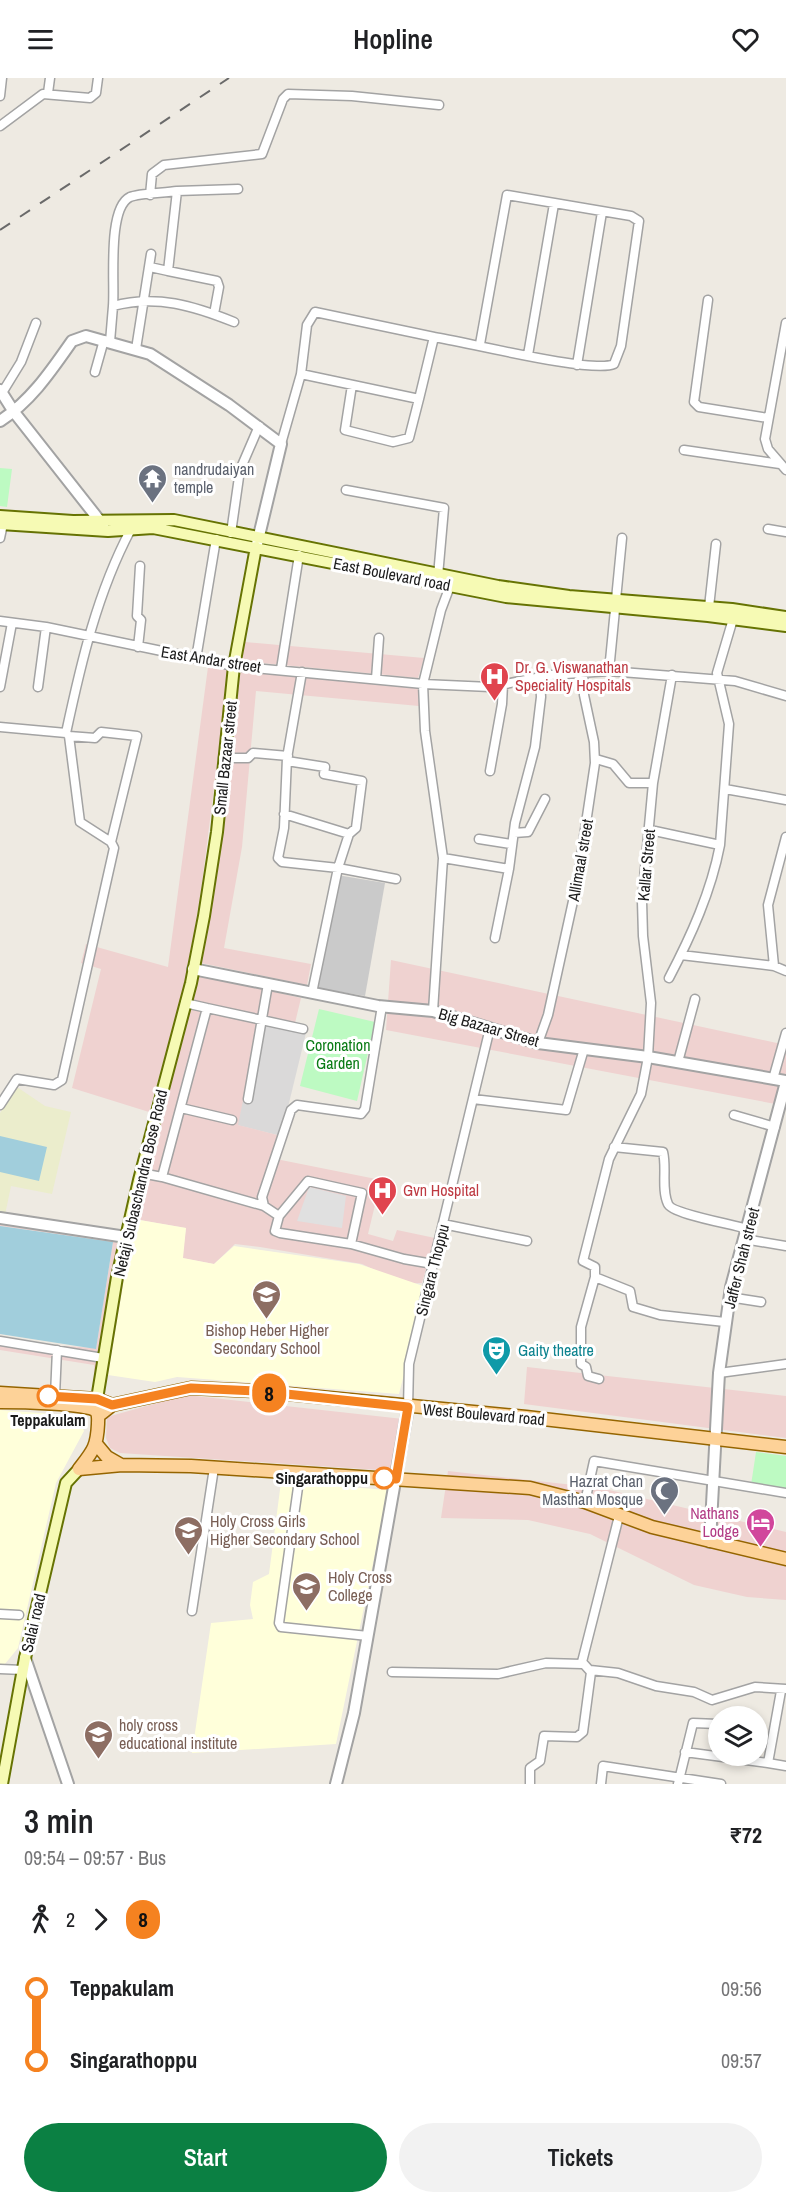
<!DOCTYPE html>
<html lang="en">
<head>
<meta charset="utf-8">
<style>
  :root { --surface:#fff; --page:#f2f2f2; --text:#202124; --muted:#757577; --accent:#0b8043 }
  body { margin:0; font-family:"Archivo Narrow",sans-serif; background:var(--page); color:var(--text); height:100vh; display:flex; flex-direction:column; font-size:22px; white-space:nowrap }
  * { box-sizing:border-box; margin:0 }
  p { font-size:20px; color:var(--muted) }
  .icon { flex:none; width:33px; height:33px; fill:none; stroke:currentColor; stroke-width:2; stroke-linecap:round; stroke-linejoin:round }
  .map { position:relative; height:1706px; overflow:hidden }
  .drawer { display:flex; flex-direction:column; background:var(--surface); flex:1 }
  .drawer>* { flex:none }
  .badge { padding:0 12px; border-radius:20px; font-size:21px; line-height:39px }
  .buttons { position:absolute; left:708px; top:1628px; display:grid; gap:12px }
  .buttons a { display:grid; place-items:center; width:60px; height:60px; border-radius:50%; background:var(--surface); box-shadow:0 3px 9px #0003; font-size:30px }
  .map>.badge { position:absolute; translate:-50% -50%; box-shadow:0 0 0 3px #fff }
  .legs { display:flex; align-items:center; gap:9px; height:66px; padding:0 24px; font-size:20px }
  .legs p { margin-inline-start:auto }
  .head { display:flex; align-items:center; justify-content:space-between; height:102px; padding:0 24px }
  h1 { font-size:33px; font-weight:600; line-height:45px }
  .action { display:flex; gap:12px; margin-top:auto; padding:12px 24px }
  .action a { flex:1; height:69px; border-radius:36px; background:var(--accent); color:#fff; font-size:24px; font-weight:600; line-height:69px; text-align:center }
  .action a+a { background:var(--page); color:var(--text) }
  ul { padding:0 24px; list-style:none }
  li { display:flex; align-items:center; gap:21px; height:72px; font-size:22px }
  li i { display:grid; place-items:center; width:9px; height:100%; margin:0 8px; background:currentColor }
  li i::after { content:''; width:15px; height:15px; margin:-8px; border:4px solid; border-radius:50%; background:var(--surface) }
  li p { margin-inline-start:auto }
  li:first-child i { background:linear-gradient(#0000 50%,currentColor 0) }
  li:last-child i { background:linear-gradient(currentColor 50%,#0000 0) }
  header { display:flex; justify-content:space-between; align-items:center; height:78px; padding:0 24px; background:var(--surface); font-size:27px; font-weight:600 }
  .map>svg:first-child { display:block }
  .residential { fill:#dad9d9 }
  .commercial { fill:#efd2d0 }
  .education { fill:#ffffda }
  .religious { fill:#cacaca }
  .farmland { fill:#ebedcc }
  .park { fill:#bdfac2 }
  .parking { fill:#e0e0e0 }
  .water { fill:#a1cedc }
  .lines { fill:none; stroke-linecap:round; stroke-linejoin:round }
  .minor-casing { stroke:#a3a3a3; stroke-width:11 }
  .tertiary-casing { stroke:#a3a3a3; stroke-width:14 }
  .secondary-casing { stroke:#667303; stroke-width:14 }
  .primary-casing { stroke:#956500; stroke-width:15 }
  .minor { stroke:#fff; stroke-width:8 }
  .tertiary { stroke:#fff; stroke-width:10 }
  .secondary { stroke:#f6fab4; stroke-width:10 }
  .primary { stroke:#fdd298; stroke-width:12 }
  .rail { stroke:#6a6a6a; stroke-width:2; stroke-dasharray:12 12; stroke-linecap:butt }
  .line-1-casing { stroke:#fff; stroke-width:14 }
  .line-1 { stroke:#f58220; stroke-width:9 }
  .stop-1-dot { fill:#fff; stroke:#f58220; stroke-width:3 }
  .labels { text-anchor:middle; stroke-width:6; stroke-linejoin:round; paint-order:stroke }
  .worship-label { font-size:16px; fill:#5b616d; stroke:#fff; text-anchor:start }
  .street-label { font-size:16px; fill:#1c1c1c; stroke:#fff }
  .health-label { font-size:16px; fill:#be3a42; stroke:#fff; text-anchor:start }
  .park-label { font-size:16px; fill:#0a7b15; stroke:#fff }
  .education-label { font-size:16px; fill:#785e54; stroke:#fff; text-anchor:start }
  .culture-label { font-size:16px; fill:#0d838f; stroke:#fff; text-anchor:start }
  .stop-label { font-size:16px; font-weight:bold; fill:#1c1c1c; stroke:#fff }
  .hotel-label { font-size:16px; fill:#b23c85; stroke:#fff; text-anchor:end }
</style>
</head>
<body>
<header><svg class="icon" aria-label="menu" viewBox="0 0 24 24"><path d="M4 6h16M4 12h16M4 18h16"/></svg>Hopline<svg class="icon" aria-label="heart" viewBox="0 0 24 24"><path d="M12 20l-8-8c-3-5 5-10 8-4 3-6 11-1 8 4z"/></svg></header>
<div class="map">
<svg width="786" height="1706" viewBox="0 0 786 1706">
  <rect width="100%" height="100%" fill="#eeeae2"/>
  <!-- residential -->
  <path class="residential" d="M259 944 306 955 281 1058 237 1047Z"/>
  <!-- commercial -->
  <path class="commercial" d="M245 564 424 580 418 600 240 583Z
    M208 589 229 591 202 805 187 900 149 1034 72 1010 101 891 81 885 86 866 168 889Z
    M240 593H258L418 610 419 628 256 613 242 769 224 870 311 886 307 907 201 885 229 701Z
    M391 882 786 967V1028L386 952Z
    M196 896 301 920 295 945 308 948 306 955 259 944 238 1047 281 1058 276 1081 381 1102 368 1156 393 1163 397 1152 435 1160 422 1205 405 1206 362 1186 260 1169 235 1166 214 1186 182 1180 186 1150 134 1141Z
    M0 1136 114 1154 113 1164 130 1167 108 1297 94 1295V1287L0 1272V1264L96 1270 113 1164 0 1148Z
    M527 1289 786 1318V1360L524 1326Z
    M186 1317 403 1341 395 1393 120 1375 110 1370 106 1360 107 1339Z
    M448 1393 601 1410 786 1454V1522L747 1519 694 1507 590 1456 528 1442 441 1440Z"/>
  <!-- education -->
  <path class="education" d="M134 1141 186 1150 183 1180 214 1186 234 1168 359 1186 426 1209 399 1316 177 1299 155 1304 108 1297Z
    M0 1332 78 1338 84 1353 56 1405 18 1570 0 1592Z
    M281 1404 388 1412 336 1666 192 1675 211 1545 253 1541 250 1527 253 1504 269 1496Z"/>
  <!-- religious -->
  <path class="religious" d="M337 797 385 805 365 918 318 910Z"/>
  <!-- farmland -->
  <path class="farmland" d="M17 1009 45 1028 71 1034 52 1116 11 1108 5 1137 0 1136V1035Z"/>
  <!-- park -->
  <path class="park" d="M0 390 12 391 7 429 0 428Z
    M319 931 375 944 357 1023 300 1008Z
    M756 1374 786 1378V1413L751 1407Z"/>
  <!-- parking -->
  <path class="parking" d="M309 1109 346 1118 342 1150 297 1143Z"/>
  <!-- water -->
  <path class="water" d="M0 1058 47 1069 39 1103 0 1094Z
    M0 1148 113 1164 96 1271 0 1256Z"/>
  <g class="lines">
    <defs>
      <path id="minor" d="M48 15 50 0
        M0 18 2 0
        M0 48 43 16 90 20 96 15 98 0
        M177 113 238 111
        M150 117 152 96 164 87 262 76 283 21 288 16 352 18 439 27
        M150 189 168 193
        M708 222 694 324 699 329 768 340
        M214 236 219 209 217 203 168 193 177 113C165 115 139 115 130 119 107 130 115 205 113 228 156 216 194 228 234 244
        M786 245 765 361 768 371 786 392
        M110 264 113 228
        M136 271 151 176
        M528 277 554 126
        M577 287 602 134
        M95 294 104 262
        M301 296 307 247 315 234 434 259
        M352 307 345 352 393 364 409 360 419 321
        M2 315 21 284 36 245
        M281 366 301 296 419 321 434 259C466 264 593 296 614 286L621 268 639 143 631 138 507 117 480 266
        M684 372 780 386
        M346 412 444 430 438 498
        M768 451 786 454
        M231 455 240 392 259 348
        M0 460 3 446
        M709 529 716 466
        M0 543 46 549 234 588 423 606 490 609 551 597 609 593 735 603 786 618
        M138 569 141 542 137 538 140 488
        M196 581 216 461
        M281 591 299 477
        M609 593 622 460
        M302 594 287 680 284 750 278 780 282 784 338 790 396 801
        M672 597 653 705 642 823 643 858 651 925 648 979 641 1016 609 1081 583 1183 595 1189V1199L630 1213 633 1229 660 1237 725 1244
        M376 601 379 560
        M0 609 12 545
        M38 609 46 549
        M0 649 66 655
        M69 658 95 660 101 654 137 658 111 764
        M223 680H248L253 675 288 678
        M596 681 613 686 629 705H653
        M287 683 325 689 324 696 362 703 356 750 349 756
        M490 693 502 626 503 606
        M725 711 786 722
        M284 736 349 756 338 790 312 915
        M650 752 720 767 729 646 717 595 733 541
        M514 755 528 754 545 721
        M786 759 768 827 774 888 786 893
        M479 761 511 766
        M443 780 509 791
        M495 860 509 791 515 745 535 669 541 619 540 600
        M681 877 774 888
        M669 900C691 858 711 814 720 767
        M207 930 303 951
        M433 933 443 780 425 653 423 606 441 532 450 508
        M538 965 548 937 577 805 595 685 594 664 584 617 583 596
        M678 984 695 921
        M773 1001 786 955
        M248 1021 268 906
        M473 1021 566 1032 584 971
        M0 1027 17 1001 54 1007 62 1002 114 770 111 764 80 744 69 658 66 655C81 585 97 515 131 451
        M181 1030 232 1042
        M734 1037 775 1049
        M614 1069 663 1074C667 1090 661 1111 668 1126 672 1136 732 1146 747 1151
        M141 1095 162 1099 207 930 185 925
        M162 1099 264 1128 279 1138 275 1153 280 1155 351 1166 404 1181 433 1186
        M264 1128 262 1119 291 1032 297 1027 361 1036 365 1031 382 928
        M279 1138 308 1103 362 1115 351 1166
        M443 1146 527 1163
        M744 1161 786 1168
        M595 1199 581 1249V1286L586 1289 588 1298 599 1301
        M729 1219 761 1224
        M0 1263 103 1280
        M719 1295 786 1286
        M55 1318 57 1272
        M408 1330 409 1286 490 950
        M300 1395 279 1545 281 1549 368 1558
        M585 1424 594 1383 786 1415
        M192 1533 214 1390
        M0 1536 19 1537
        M0 1591 23 1592
        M590 1592 618 1595 656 1608 694 1614 712 1622 755 1609 786 1611
        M392 1594 498 1596 546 1585 582 1586
        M685 1674 768 1685 781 1613
        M768 1685 786 1688
        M530 1706V1690L540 1683 544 1658 577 1659 583 1654 591 1594 582 1584 619 1438
        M601 1706 603 1688 721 1706
        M678 1706 693 1645 718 1646"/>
      <path id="tertiary" d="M0 312 14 334 103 447
        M0 343C31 323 51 293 72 263L86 258 150 276 229 327 281 366 257 466
        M193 891 378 928 433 933 538 965 648 979 786 1003
        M0 1140 126 1159
        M710 1464 719 1295 731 1209 786 1004
        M25 1580 68 1706
        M336 1706 354 1635 408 1330"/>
      <path id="secondary" d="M0 438 73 443 174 442 498 508 569 518 732 531 786 539
        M0 446 108 453 153 450 506 519 708 538 786 548
        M97 1321 117 1199 139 1102 191 905 204 838 217 754 234 588 256 469
        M2 1706 25 1580 66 1405 79 1391"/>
      <path id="primary" d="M0 1315 97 1321 112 1327
        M0 1324C14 1324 90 1325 96 1333 99 1337 98 1341 98 1346 97 1369 93 1373 79 1391
        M98 1338 112 1327 191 1310 258 1313 526 1339 786 1369
        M97 1367 107 1379 121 1387
        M79 1391 122 1387 191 1388 530 1410 585 1424 652 1449 786 1481"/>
    </defs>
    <!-- minor casing -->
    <use href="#minor" class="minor-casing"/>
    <!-- tertiary casing -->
    <use href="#tertiary" class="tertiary-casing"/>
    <!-- secondary casing -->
    <use href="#secondary" class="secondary-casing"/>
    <!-- primary casing -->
    <use href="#primary" class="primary-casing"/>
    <!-- minor -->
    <use href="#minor" class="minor"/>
    <!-- tertiary -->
    <use href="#tertiary" class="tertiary"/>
    <!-- secondary -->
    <use href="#secondary" class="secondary"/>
    <!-- primary -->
    <use href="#primary" class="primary"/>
    <!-- rail -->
    <path class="rail" d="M0 152 229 0"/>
  </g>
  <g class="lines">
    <defs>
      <path id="line-1" d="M48 1318 97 1321 112 1327 191 1310 258 1313 408 1329 396 1401 384 1400"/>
    </defs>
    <!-- line-1 casing -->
    <use href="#line-1" class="line-1-casing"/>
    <!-- line-1 -->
    <use href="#line-1" class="line-1"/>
  </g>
  <!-- icons -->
  <defs>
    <symbol id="temple-pin" viewBox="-11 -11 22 30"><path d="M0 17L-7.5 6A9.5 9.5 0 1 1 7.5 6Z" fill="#6b7280" stroke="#fff"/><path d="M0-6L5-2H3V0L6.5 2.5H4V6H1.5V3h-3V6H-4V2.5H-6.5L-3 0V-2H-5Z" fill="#fff"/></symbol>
    <symbol id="hospital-pin" viewBox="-11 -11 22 30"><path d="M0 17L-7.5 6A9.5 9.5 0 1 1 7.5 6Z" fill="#e0444e" stroke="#fff"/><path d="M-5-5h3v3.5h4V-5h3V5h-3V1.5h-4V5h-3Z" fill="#fff"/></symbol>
    <symbol id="school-pin" viewBox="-11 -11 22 30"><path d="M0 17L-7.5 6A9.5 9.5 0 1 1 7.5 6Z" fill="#8d6e63" stroke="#fff"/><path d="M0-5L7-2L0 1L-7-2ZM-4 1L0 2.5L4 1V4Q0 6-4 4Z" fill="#fff"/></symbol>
    <symbol id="theatre-pin" viewBox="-11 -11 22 30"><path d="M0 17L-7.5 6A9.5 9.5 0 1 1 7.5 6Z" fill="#0f9aa8" stroke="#fff"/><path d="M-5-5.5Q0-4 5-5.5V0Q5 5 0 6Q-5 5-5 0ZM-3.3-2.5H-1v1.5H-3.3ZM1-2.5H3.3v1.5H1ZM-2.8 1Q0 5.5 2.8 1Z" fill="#fff"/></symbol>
    <symbol id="mosque-pin" viewBox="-11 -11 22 30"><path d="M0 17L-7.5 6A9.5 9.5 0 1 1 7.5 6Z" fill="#6b7280" stroke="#fff"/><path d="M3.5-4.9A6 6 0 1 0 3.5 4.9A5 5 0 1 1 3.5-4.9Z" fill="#fff"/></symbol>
    <symbol id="hotel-pin" viewBox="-11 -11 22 30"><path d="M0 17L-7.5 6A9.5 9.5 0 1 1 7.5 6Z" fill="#d1479c" stroke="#fff"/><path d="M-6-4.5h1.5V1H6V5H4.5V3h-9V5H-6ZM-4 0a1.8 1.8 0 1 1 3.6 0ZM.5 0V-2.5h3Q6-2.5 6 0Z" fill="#fff"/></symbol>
    <symbol id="university-pin" viewBox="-11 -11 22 30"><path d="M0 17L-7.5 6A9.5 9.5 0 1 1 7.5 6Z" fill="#8d6e63" stroke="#fff"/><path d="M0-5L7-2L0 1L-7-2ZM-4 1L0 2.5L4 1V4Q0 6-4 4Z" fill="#fff"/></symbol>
  </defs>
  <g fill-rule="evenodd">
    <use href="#temple-pin" x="136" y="384" width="33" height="45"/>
    <use href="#hospital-pin" x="478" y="582" width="33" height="45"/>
    <use href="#hospital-pin" x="366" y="1096" width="33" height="45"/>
    <use href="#school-pin" x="250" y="1200" width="33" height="45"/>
    <use href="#theatre-pin" x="480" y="1256" width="33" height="45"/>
    <use href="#mosque-pin" x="648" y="1396" width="33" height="45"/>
    <use href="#hotel-pin" x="744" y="1428" width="33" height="45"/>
    <use href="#school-pin" x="172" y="1436" width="33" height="45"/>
    <use href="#university-pin" x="290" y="1492" width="33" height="45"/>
    <use href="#university-pin" x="82" y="1640" width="33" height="45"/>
  </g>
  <!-- markers -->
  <g class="stop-1-dot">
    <circle cx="48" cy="1318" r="10"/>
    <circle cx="384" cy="1400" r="10"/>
  </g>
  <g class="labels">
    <!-- worship labels -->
    <g class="worship-label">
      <text x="174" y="397">nandrudaiyan<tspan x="174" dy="18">temple</tspan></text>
      <text x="643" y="1409" text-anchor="end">Hazrat Chan<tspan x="643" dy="18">Masthan Mosque</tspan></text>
    </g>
    <!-- street labels -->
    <g class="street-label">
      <text transform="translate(392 496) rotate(11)" y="6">East Boulevard road</text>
      <text transform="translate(211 581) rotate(9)" y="6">East Andar street</text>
      <text transform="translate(225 680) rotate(-84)" y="6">Small Bazaar street</text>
      <text transform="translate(580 782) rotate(-80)" y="6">Allimaal street</text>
      <text transform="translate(646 787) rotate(-85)" y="6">Kallar Street</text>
      <text transform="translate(489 949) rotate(16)" y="6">Big Bazaar Street</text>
      <text transform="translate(140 1105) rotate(-77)" y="6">Netaji Subaschandra Bose Road</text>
      <text transform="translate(741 1180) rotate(-76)" y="6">Jaffer Shah street</text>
      <text transform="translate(432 1192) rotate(-76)" y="6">Singara Thoppu</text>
      <text transform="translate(484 1336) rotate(5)" y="6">West Boulevard road</text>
      <text transform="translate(33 1545) rotate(-77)" y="6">Salai road</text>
    </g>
    <!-- health labels -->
    <g class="health-label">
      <text x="515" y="595">Dr. G. Viswanathan<tspan x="515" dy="18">Speciality Hospitals</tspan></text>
      <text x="403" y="1118">Gvn Hospital</text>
    </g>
    <!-- park labels -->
    <g class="park-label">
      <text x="338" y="973">Coronation<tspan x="338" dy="18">Garden</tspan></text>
    </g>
    <!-- education labels -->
    <g class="education-label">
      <text x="267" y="1258" text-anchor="middle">Bishop Heber Higher<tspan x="267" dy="18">Secondary School</tspan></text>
      <text x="210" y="1449">Holy Cross Girls<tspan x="210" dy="18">Higher Secondary School</tspan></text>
      <text x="328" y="1505">Holy Cross<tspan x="328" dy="18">College</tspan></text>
      <text x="119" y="1653">holy cross<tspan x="119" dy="18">educational institute</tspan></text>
    </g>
    <!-- culture labels -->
    <g class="culture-label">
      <text x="518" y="1278">Gaity theatre</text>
    </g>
    <!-- stop labels -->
    <g class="stop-label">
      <text x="48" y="1348">Teppakulam</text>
      <text x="368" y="1406" text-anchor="end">Singarathoppu</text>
    </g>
    <!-- hotel labels -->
    <g class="hotel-label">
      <text x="739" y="1441">Nathans<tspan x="739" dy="18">Lodge</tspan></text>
    </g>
  </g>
</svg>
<div class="buttons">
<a><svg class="icon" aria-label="layers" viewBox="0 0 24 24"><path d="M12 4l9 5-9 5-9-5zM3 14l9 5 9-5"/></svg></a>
</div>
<b class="badge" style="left:269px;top:1315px;background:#f58220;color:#111">8</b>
</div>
<section class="drawer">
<div class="head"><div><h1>3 min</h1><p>09:54 – 09:57 · Bus</p></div><b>₹72</b></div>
<div class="legs"><svg class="icon" aria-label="walk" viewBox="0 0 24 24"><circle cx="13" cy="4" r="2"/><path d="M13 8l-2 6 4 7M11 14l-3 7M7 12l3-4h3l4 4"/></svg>2<svg class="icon" aria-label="forward" viewBox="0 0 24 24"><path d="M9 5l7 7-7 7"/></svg><b class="badge" style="background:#f58220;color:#111">8</b></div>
<ul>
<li><i style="color:#f58220"></i><b>Teppakulam</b><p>09:56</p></li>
<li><i style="color:#f58220"></i><b>Singarathoppu</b><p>09:57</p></li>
</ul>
<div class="action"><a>Start</a><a>Tickets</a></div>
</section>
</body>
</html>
